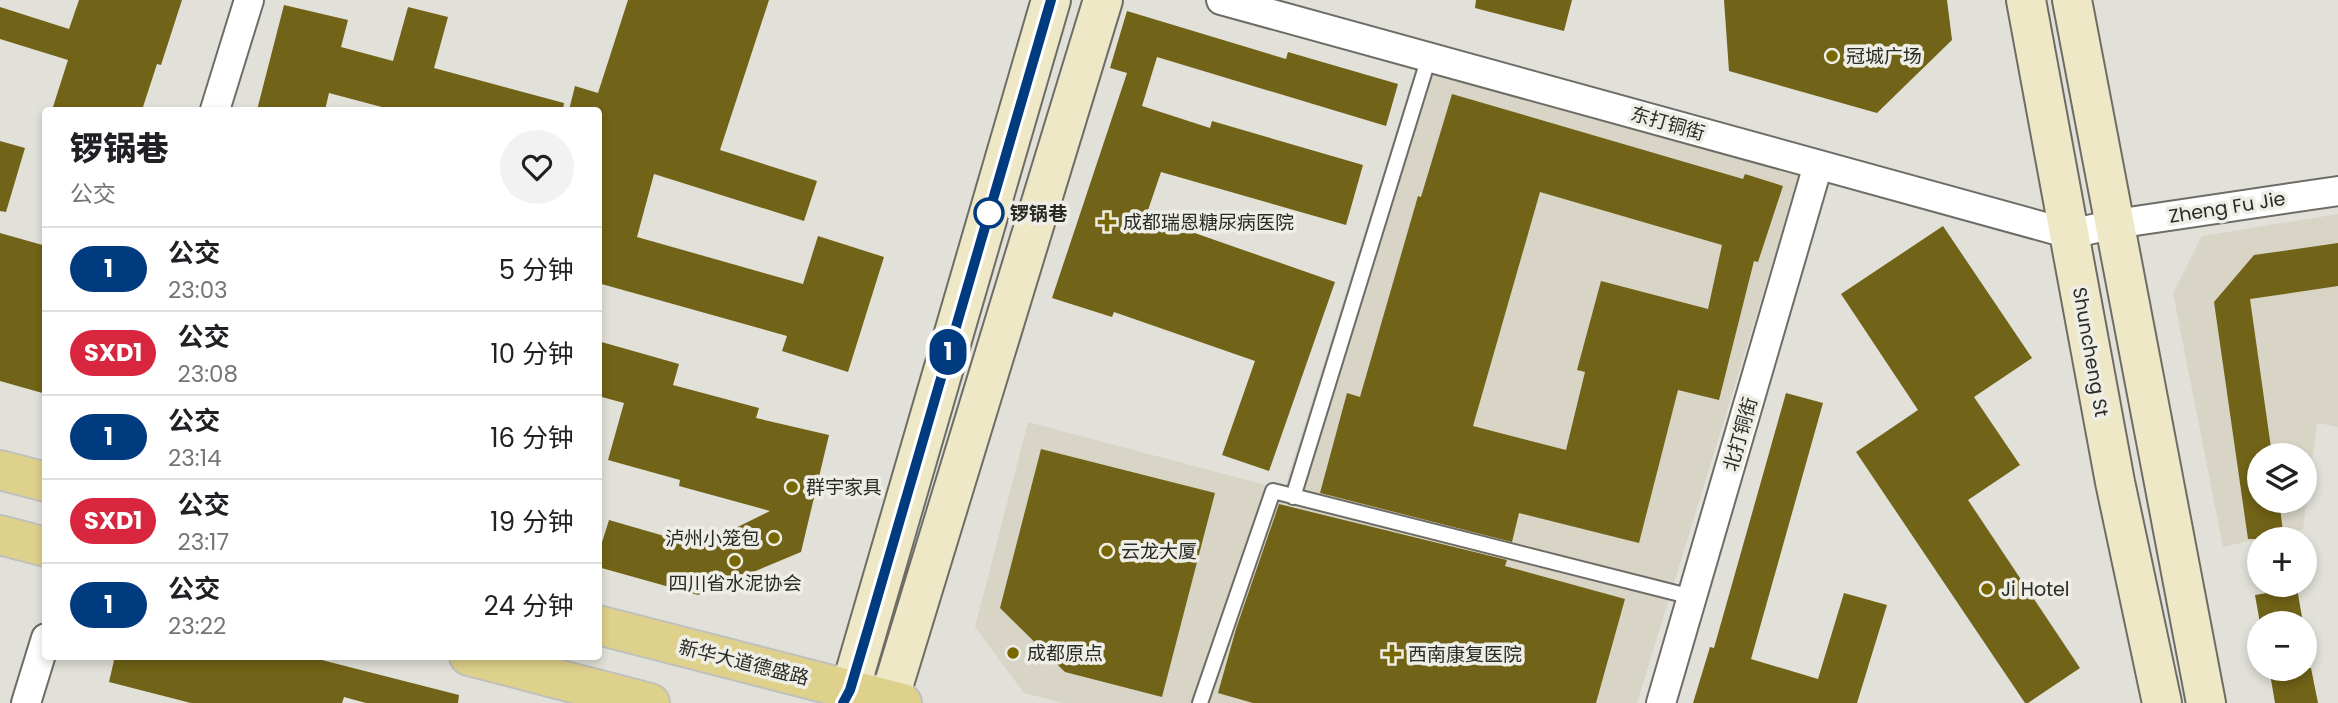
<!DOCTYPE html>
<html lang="zh">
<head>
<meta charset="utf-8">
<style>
  :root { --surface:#fff; --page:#f2f2f2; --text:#202124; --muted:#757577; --line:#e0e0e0 }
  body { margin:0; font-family:Poppins,"Noto Sans SC",sans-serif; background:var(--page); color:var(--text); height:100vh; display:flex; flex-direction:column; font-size:26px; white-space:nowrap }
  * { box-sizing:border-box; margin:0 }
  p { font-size:23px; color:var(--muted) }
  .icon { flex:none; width:38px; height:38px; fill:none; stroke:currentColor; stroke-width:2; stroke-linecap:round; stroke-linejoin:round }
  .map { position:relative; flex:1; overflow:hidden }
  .sheet { position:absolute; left:42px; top:107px; width:560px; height:553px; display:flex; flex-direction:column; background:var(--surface); border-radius:7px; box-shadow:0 4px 10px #0003 }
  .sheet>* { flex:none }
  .badge { padding:0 14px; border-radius:23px; font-size:24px; line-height:46px }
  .controls { position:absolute; left:2247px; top:443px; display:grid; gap:14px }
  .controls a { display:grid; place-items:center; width:70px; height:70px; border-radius:50%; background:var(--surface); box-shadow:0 4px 10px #0003; font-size:35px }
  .map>.badge { position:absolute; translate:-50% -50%; box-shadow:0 0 0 4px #fff }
  .round { display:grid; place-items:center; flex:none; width:74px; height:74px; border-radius:37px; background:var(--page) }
  .summary { display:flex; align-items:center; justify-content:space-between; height:119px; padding:0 28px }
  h1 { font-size:33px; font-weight:800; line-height:52px }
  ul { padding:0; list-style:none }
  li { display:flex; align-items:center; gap:21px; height:84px; padding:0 28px; border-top:2px solid var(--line) }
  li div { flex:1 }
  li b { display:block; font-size:26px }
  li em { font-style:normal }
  li .badge { min-width:77px; font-weight:700; text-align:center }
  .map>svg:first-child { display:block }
  .built { fill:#d8d5c7; fill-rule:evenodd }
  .building { fill:#716317; fill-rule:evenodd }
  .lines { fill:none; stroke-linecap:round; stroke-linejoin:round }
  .lane-casing { stroke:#6e6c66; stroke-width:18 }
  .street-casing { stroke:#6e6c66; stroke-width:32 }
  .secondary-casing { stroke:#6e6c66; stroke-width:42 }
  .primary-casing { stroke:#bfbfbe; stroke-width:42 }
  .lane { stroke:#fff; stroke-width:14 }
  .street { stroke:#fff; stroke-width:28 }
  .secondary { stroke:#eee8c6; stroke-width:38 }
  .primary { stroke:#ded18c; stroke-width:38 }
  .line-casing { stroke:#fff; stroke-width:16 }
  .line { stroke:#003b80; stroke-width:10 }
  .poi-dot { fill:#796800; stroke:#efeee6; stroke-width:2.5 }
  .stop-dot { fill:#fff; stroke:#003b80; stroke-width:3.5 }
  .labels { text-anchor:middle; stroke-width:7; stroke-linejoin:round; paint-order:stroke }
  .poi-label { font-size:19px; fill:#2a2a27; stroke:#efeee6; text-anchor:start }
  .street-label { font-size:19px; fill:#2a2a27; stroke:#efeee6 }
  .stop-label { font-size:19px; font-weight:bold; fill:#2a2a27; stroke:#efeee6; text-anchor:start }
</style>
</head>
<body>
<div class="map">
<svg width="2338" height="703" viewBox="0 0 2338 703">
  <rect width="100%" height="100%" fill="#e2e1d9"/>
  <!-- built -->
  <path class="built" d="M1417 65 1800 174 1637 703H1063L1024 693 975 627 1028 422 1284 490Z
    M2338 214V427L2317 423 2303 529 2223 547 2173 293 2202 236ZM2259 455H2305V500H2259Z"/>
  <!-- building -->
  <path class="building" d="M79 0H182L161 65 157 64 142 110H52L68 60 0 39V7L69 29Z
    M628 0H769L720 150 817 181 804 221 654 174 637 237 803 284 818 236 884 257 848 372 782 351 787 336 598 283V110H569L575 86 598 93Z
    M1476 0H1572L1564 31 1475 8Z
    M1724 0H1947L1952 40 1877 113 1729 71Z
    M284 5 348 20 341 47 393 61 408 7 448 17 434 68 564 103 563 110H393L329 93 325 110H257Z
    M1127 11 1286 59 1288 52 1398 84 1386 126 1157 57 1142 106 1210 128 1212 121 1363 165 1346 225 1161 172 1146 216 1335 282 1269 471 1222 455 1255 361 1114 312 1112 317 1052 298 1127 73 1110 68Z
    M1452 94 1743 179 1745 174 1783 186 1758 262 1754 261 1719 400 1678 390 1639 543 1519 513 1512 542 1320 493 1347 393 1360 397 1418 196 1421 197ZM1540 192 1722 245 1708 309 1601 281 1577 370 1585 372 1566 450 1473 426Z
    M0 141 25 148 6 212 0 211Z
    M1943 226 2032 358 1974 397 2020 465 1968 500 2080 668 2028 703H2025L1856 452 1918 410 1841 294Z
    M0 233 46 246V394L0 381Z
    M2338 243V286L2250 299 2272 455H2259V500H2279L2284 539H2248L2214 302 2254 255Z
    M598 341 679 364 673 385 759 408 756 418 829 435 801 552 698 595 598 567V555L609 520 699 546 770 511 679 486 680 480 608 460 624 403 598 396Z
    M1786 393 1823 403 1751 659 1818 679 1844 593 1887 605 1857 703H1693L1710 647 1714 648Z
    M1041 449 1215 493 1162 697 1065 672 1000 608Z
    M1279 504 1507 560 1505 566 1625 599 1596 703H1253L1218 693 1236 629Z
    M2297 588 2303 623H2260L2255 595Z
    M115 656H306L459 695 458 703H366L344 697 342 703H191L109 682Z
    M2269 668H2311L2318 703H2275Z"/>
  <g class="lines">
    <defs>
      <path id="lane" d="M1293 497 1429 57
        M1200 703 1273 491 1692 597"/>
      <path id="street" d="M1221 0 2070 234 2115 224 2338 191
        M215 110 249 0
        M26 703 46 638
        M1661 703 1818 165"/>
      <path id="secondary" d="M2026 0 2115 482 2162 703
        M2072 0 2206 703
        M850 690 1051 0
        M889 700 1103 0"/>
      <path id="primary" d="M0 470 46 482
        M0 535 46 547
        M598 625 902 703
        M469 656 650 703"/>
    </defs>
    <!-- lane casing -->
    <use href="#lane" class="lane-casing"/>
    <!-- street casing -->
    <use href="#street" class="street-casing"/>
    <!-- secondary casing -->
    <use href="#secondary" class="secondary-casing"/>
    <!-- primary casing -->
    <use href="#primary" class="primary-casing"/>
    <!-- lane -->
    <use href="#lane" class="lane"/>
    <!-- street -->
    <use href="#street" class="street"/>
    <!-- secondary -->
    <use href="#secondary" class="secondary"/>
    <!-- primary -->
    <use href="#primary" class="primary"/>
  </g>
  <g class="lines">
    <defs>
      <path id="line" d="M843 703 850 690 869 626 1051 0"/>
    </defs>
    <!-- line casing -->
    <use href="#line" class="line-casing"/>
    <!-- line -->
    <use href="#line" class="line"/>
  </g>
  <!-- markers -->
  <g class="poi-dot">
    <circle cx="1832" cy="56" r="7"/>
    <path d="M1103.5 211.5h7v7h7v7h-7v7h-7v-7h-7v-7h7z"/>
    <circle cx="792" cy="487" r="7"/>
    <circle cx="774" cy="538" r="7"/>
    <circle cx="1107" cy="551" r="7"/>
    <circle cx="735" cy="561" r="7"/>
    <circle cx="1987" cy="589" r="7"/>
    <circle cx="1013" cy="653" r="7"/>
    <path d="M1388.5 643.5h7v7h7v7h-7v7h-7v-7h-7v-7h7z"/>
  </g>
  <circle class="stop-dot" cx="989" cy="213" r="14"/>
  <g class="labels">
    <!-- poi labels -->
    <g class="poi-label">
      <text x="1846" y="63">冠城广场</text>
      <text x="1123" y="229">成都瑞恩糖尿病医院</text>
      <text x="806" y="494">群宇家具</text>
      <text x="760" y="545" text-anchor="end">泸州小笼包</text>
      <text x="1121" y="558">云龙大厦</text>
      <text x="735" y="590" text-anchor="middle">四川省水泥协会</text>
      <text x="2001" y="596">Ji Hotel</text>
      <text x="1027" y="660">成都原点</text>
      <text x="1408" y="661">西南康复医院</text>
    </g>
    <!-- street labels -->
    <g class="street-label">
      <text transform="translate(1668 123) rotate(16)" y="7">东打铜街</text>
      <text transform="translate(2227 207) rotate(-9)" y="7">Zheng Fu Jie</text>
      <text transform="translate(2091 352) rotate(80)" y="7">Shuncheng St</text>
      <text transform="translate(1740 434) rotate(-74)" y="7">北打铜街</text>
      <text transform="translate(744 662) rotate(14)" y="7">新华大道德盛路</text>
    </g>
    <!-- stop labels -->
    <g class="stop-label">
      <text x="1010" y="220">锣锅巷</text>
    </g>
  </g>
</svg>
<div class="controls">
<a><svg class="icon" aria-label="layers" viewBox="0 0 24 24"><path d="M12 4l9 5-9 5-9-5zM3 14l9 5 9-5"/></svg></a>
<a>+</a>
<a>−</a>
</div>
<b class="badge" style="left:948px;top:352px;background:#003b80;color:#fff">1</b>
<section class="sheet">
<div class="summary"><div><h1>锣锅巷</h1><p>公交</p></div><a class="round"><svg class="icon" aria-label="heart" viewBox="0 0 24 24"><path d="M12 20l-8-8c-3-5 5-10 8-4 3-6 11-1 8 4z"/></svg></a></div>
<ul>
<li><span class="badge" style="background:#003b80;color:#fff">1</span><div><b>公交</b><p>23:03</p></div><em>5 分钟</em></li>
<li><span class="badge" style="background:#d7263d;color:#fff">SXD1</span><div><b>公交</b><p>23:08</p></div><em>10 分钟</em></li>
<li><span class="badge" style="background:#003b80;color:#fff">1</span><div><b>公交</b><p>23:14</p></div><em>16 分钟</em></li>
<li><span class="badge" style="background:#d7263d;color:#fff">SXD1</span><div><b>公交</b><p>23:17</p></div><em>19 分钟</em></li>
<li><span class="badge" style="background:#003b80;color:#fff">1</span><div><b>公交</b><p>23:22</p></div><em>24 分钟</em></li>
</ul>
</section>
</div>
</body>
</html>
